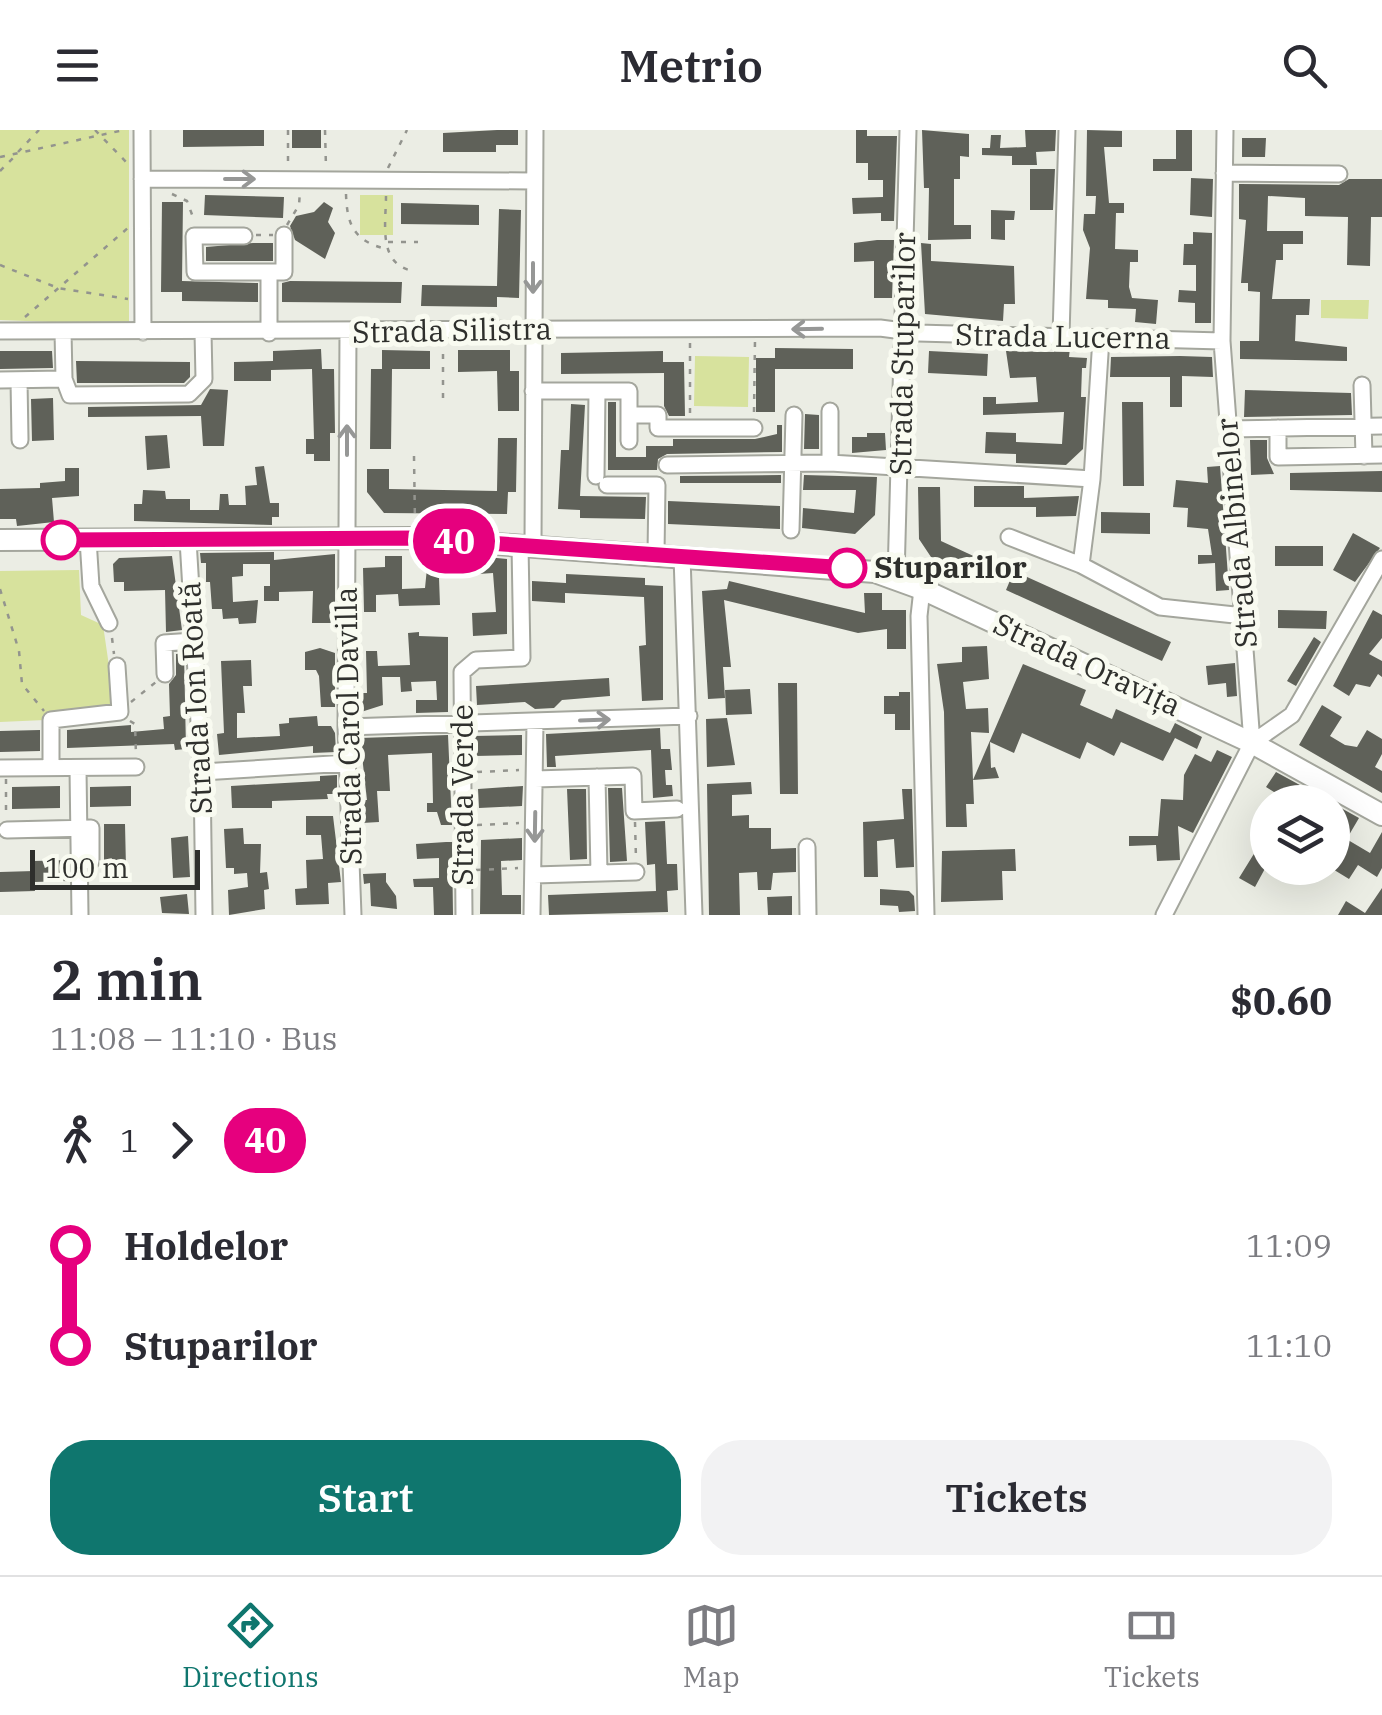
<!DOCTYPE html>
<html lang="en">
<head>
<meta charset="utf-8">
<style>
  :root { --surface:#fff; --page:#f2f2f3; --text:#2b2b33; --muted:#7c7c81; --line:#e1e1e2; --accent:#0f766e }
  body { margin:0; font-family:"IBM Plex Serif",serif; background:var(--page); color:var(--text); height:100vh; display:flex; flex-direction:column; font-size:38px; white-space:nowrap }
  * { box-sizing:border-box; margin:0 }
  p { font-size:32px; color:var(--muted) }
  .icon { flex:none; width:55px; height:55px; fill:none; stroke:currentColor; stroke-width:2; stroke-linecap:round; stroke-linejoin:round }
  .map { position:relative; height:785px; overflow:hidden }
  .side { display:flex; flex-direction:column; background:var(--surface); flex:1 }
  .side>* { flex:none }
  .badge { padding:0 20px; border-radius:32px; font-size:35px; line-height:65px }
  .fabs { position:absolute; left:1250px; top:655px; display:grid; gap:20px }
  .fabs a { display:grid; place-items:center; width:100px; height:100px; border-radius:50%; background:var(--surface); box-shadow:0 10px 40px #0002; font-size:50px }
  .scale { position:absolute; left:30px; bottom:25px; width:170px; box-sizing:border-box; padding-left:10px; border:5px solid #2e2f2c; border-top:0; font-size:28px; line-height:35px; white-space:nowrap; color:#2e2f2c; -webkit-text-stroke:8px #f9fbf1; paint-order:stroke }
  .map>.badge { position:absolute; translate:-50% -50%; box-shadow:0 0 0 5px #fff }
  .legs { display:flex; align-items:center; gap:15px; height:110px; padding:0 50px; font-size:32px }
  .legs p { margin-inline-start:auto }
  .head { display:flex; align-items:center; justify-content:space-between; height:170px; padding:0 50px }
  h1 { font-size:55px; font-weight:600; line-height:75px }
  .primary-button { display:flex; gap:20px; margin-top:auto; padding:20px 50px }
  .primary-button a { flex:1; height:115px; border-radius:40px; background:var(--accent); color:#fff; font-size:40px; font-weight:600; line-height:115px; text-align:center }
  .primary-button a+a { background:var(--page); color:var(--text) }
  ul { padding:0 50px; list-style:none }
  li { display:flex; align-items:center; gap:35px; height:100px; font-size:38px }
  li i { display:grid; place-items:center; width:15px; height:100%; margin:0 12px; background:currentColor }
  li i::after { content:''; width:25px; height:25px; margin:-12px; border:8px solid; border-radius:50%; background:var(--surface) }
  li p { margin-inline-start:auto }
  li:first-child i { background:linear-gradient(#0000 50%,currentColor 0) }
  li:last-child i { background:linear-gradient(currentColor 50%,#0000 0) }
  header { display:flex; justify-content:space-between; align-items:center; height:130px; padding:0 50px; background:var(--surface); font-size:45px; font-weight:600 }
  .tabs { display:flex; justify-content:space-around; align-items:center; height:140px; border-top:2px solid var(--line); background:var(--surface); font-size:28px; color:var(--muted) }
  .tabs a { display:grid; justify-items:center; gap:5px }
  .tabs .active { color:var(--accent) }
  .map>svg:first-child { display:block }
  .green { fill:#d7e29d }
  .building { fill:#5f6159 }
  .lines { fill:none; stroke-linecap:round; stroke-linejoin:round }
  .minor-casing { stroke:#a4a69d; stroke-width:19 }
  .major-casing { stroke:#a4a69d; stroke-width:24 }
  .path { stroke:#93948e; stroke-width:2.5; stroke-dasharray:5 8; stroke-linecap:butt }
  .minor { stroke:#fff; stroke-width:15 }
  .major { stroke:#fff; stroke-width:20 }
  .oneway { stroke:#969796 }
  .line-1-casing { stroke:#fff; stroke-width:22 }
  .line-1 { stroke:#e6007e; stroke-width:15 }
  .stop-1-dot { fill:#fff; stroke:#e6007e; stroke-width:5 }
  .labels { text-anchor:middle; stroke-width:10; stroke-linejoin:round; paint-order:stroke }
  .street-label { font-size:30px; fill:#2e2f2c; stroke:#f9fbf1 }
  .stop-label { font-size:30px; font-weight:bold; fill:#2e2f2c; stroke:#f9fbf1; text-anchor:start }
</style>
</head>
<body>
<header><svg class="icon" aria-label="menu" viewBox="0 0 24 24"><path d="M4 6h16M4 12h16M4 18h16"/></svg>Metrio<svg class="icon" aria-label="search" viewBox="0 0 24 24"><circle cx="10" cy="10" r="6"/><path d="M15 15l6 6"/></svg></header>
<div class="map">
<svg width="1382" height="785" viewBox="0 0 1382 785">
  <rect width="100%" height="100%" fill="#ebede4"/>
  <!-- green -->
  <path class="green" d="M0 0H129V195L0 190Z
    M360 65H393V105H360Z
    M1321 170H1369L1368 189 1321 188Z
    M695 226 749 227 748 277 694 276Z
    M79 440 81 485 103 495 115 577 47 582 45 590 0 592V441Z"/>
  <!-- building -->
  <path class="building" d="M183 0H264V16L183 17Z
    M292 0H321V18H292Z
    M497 0H518V15H496V22H443V3Z
    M856 0H867V6H897L894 91H881V83L853 84 852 68 883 67V50H868V33H856Z
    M922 0 969 4V27L960 26V49H954V95H971V109L928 110 929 58H924Z
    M1025 0H1056L1055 21 1036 22 1037 35H1012V26L982 25V18H990L991 5H1001L1000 18 1026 17Z
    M1087 0 1122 1V17H1104L1109 73H1124V83H1116L1115 119 1138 120V132H1130L1129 157 1132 168 1158 170 1156 194 1135 192 1136 179 1108 178V170L1086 169 1090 118 1083 100 1084 84H1095L1096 66H1086Z
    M1176 0H1192V41H1153V29H1176Z
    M1242 8H1266L1265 27H1242Z
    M1030 39H1055L1053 80H1030Z
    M1191 48 1213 49 1212 87 1190 85Z
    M1349 49H1382V87H1371L1370 136 1347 135 1348 87 1305 86V68L1268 66 1267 101H1303V114H1283V130H1276L1272 169H1310L1309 185H1296L1295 211 1347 217V231L1240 229V211H1259L1260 162 1248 161V153H1241L1246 90 1239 89V54L1339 55Z
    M205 65 284 67 283 88 204 85Z
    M162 72H183L182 151 258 153V172L182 171V162H161Z
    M324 72 333 78 328 92 335 103 325 129 295 110 290 96 296 86 314 82Z
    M401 73 479 75V95L401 94Z
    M499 79 521 80 519 168 497 167V177L421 176 422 155 497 156Z
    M991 80 1015 81 1014 90H1005V110L991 109Z
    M1193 102 1212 103 1211 193H1195V173L1178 172 1179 160 1196 161V135H1183L1184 114H1193Z
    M877 110H894L892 168H874V131L854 132V113Z
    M253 113H273V131H206V117Z
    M921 113 931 114V131L1014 136 1015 174H1004L1003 191 925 184Z
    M290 151 402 152 401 173 282 172V153Z
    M775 218 853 219V239H775V282H756V228H775Z
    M1055 218H1070L1069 227 1087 228 1086 238H1082L1081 267H1086L1083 319 1066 335 1016 333V324L985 323 986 302 1016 303V312L1062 314 1064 282 983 285V267H996V274L1038 272 1036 247 1010 248 1006 221 1054 222Z
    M321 219 322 239H334L335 303H330V331H314V324H306V309H314L312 239 271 240V251H234V232L273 231V221Z
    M382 220 430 221V239H392L391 319H370L371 239H382Z
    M458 220H510V241H519V281H498L497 241 458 242Z
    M0 221H52L53 238 0 239Z
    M663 221V232H684L685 286H669L664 276V243L561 244V223Z
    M929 221 988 224 987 246 928 243Z
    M1180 226 1212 227 1213 247 1182 246V277H1170V247H1110L1111 227Z
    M76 231 190 232V247L184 253H77Z
    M210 259 228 260 224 316H203L201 286 88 287V277L201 275Z
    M1245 260 1351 263 1352 285 1244 287Z
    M53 268 54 310 32 311 31 269Z
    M608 272H616V327H646V316H673V309H755L777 304V295H782V322L667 324 658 329 657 340H608Z
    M1122 272H1143L1144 356H1123Z
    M571 274 585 275 580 366 646 367 645 389 580 388V380L558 379 561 320H569Z
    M805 284 819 285V319H804Z
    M867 303H885L886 320 852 323V307H867Z
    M167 305 170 338 147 340 145 306Z
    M498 308H517L516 362H508L507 384 384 383 367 362V339H389V359L497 361Z
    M1250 310H1267V328L1274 344 1251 345Z
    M264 336 270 373H279V387H272V395L134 391V374H142L143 360 165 361 166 369H190V380H219L220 364H228L229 375H246L245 356 257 355 255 337Z
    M1220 336 1229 460 1216 461 1215 433 1198 434V425H1212L1208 399 1187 397 1188 378 1173 377 1176 350 1208 353 1207 337Z
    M65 338H79V366L52 368 54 392 17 396 16 389H0V359L40 358V353L65 351Z
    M1382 341V362L1290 360V343Z
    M781 345V353H680V346Z
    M804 345 877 347 875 385 855 404 802 398 803 378 854 383 856 360H803Z
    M974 356H1024V368L1079 366 1076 386 1036 387V377H974Z
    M918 357H940L941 411 993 435 985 453 933 430 919 409Z
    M668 371 780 376V399L668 394Z
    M1101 382 1150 383V404L1101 403Z
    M1353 403 1380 418 1355 452 1333 440Z
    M1275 416H1323V436H1275Z
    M274 422V430L335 424V493H312L313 461 279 462V471H264V456H270V434H243V446L232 447 233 472 258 470 256 493 239 494 238 488 223 489 222 479H212L210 452H206V433H201L200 423Z
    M172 426 182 500 166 502 165 460 124 461V452H114L113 434 119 428Z
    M385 426H402V459L425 458 428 428 449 427 450 448H439L440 475 399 476 398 464 376 465V482H364L363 438 385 437Z
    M476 426 507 429V504L473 506 472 483 496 482 493 443 478 444Z
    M1014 441 1171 512 1162 531 1006 460Z
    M566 444 645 448V455L663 456V570L642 571 639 516 646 515 644 467 565 463V473L532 471V451L566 453Z
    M729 451 865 483 864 463H882V480H906V519H887V499L858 503 724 470 731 537H723L725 568 708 569 702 461 727 459Z
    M1278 480 1327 481 1326 499 1278 498Z
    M1373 480 1382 485V508L1369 524 1382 531V547L1378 544 1370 557 1356 554 1349 566 1333 556Z
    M419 502V506L448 507V582L416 583V570H437L436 551 411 552 412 561 401 562 400 547H382L383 575 361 582V563H367L366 521H377L378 536 410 535 408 503Z
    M1314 507 1321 512 1296 556 1287 551Z
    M987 516 989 549 963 552 966 579 988 578 989 603 971 602 974 674H966L967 697H946L944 582 937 534 962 532V517Z
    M320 518 335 523V577H321L319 546 316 540H305V522Z
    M184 523 186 619 175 620 174 614 67 618V600L131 595V602L164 599 163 587 170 586 169 554 176 545V524Z
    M251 530 252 556H243L245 583H237V608L280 606 279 594 289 593V588L317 586 318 596H331L335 603 336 622 313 623V616L219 625 217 604 224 603 221 531Z
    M1235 533 1237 566 1227 567 1226 553 1208 555 1206 536Z
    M1023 534 1086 560 1080 575 1112 589 1116 579 1170 603 1175 593 1202 607 1197 619 1175 608 1163 631 1121 612 1114 626 1087 612 1080 629 1022 603 1014 623 990 612 991 638 995 637 999 648 973 650Z
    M609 548 610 566 562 570 554 578 535 579 525 572 477 575 476 556Z
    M778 553H797L798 664H780Z
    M750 559 752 584 726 585 725 560Z
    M899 562H910V600H895V584H884V566H899Z
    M1322 575 1342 587 1330 606 1345 615 1357 617 1367 600 1382 609V624L1375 637 1382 641V663L1299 615Z
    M727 588 735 635 707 637 706 589Z
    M660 598 661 619H670L672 640H665L666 655H672L673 666 653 668 651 620 555 626 556 637H547L546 604Z
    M40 600V621L0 622V601Z
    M448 605 452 695H441L437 682H427V673H433L432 623 388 625 390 661H377L379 692 362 693 361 670H367L360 608Z
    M522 605V625L475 626 474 606Z
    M1217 620 1232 627 1193 703 1178 696 1180 730 1157 731 1156 715 1129 716V706H1158L1161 669 1183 670 1184 645 1195 624 1211 632Z
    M1276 642 1331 672H1315L1302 665 1298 672H1290L1266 657Z
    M337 645V664H327L328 669 272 671V678H232L231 656 320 651V646Z
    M751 652 752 664 732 665V686L749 685V698H771V719L796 718V742L773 743 771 760H758L757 742 739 743 740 785H709L707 654Z
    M60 656V678L12 679V657Z
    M131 656V676L90 677V657Z
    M523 656 522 676 479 678 478 659Z
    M608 658H622L627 731 610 732Z
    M567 659H586L587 729 570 730Z
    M902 659H912L914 737 896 738 894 709 877 711 878 747H864L863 692 904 689Z
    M1332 673 1359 688 1349 705 1332 696Z
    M306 686H333L341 752 328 753 329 774 296 775 295 759 307 758 306 730 323 729 321 705H306Z
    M665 691 667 734H677L678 760 667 761 668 782 549 785 548 765 656 761 655 734 647 735 645 692Z
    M104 694H125L126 738H104Z
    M243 698 244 714H261L260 743 267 742 269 759 264 760 265 779 229 785 228 760 248 757 247 743 234 744V738H226L224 699Z
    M1268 701V733L1255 757 1239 748Z
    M1382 702V738L1377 747 1358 735 1349 749 1331 738 1348 710 1370 723Z
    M188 706 190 747 173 748 171 708Z
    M522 708V730L501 731 502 765H521V784H480L481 710Z
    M446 712H452L453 785H434L433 757H414L413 749 439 748V728L417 729 416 714Z
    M1015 719 1016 741H1002L1003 770 941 772 942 721Z
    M68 730V751L34 752 35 761 0 762V742L34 741V731Z
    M386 743V752L396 766 397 779 371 776 370 753 364 754 363 744Z
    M1382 758V785H1338L1346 771 1365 783Z
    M880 759 909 761 914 766 915 781 899 782 898 776 880 775Z
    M187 764 189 784 162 783 160 767Z
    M792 766V785H768L767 767Z"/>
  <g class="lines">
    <defs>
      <path id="minor" d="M142 0 143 202
        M1224 43 1339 44
        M142 49 533 51
        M244 106H194L195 142H284V105
        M269 142V203
        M0 201 880 198 918 203 1222 211
        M348 201 346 597 353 785
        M1061 206 1067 0
        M64 249 70 265 189 264 204 249 203 202
        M0 250 64 249 63 201
        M19 250 20 310
        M1362 255 1364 326
        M533 261H629V311
        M629 285H658V298H754
        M1278 298V327L1382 325
        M1229 299 1382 296
        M830 333V281
        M667 335 830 333 1092 349
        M596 346 597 261
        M607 355H657L656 424
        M791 400 794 285
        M1009 407 1081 435 1160 477 1244 486
        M88 409 91 456 109 493
        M188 410 202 642 204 785
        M533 415 535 0
        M682 426 694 785
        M1081 435 1092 349 1101 208
        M896 447 908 0
        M922 459 919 486 926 785
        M165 544 164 513 194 511
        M346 597 689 586
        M1252 613 1292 585 1382 429
        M0 638 136 637
        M51 638V590L120 582 117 536
        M78 639 80 785
        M202 642 348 633
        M597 647 599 743
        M535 649 633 646 634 681 677 679
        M7 700 91 698V731
        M807 717 808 785
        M534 745 636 742
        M464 785 462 542 476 530 522 528 520 415
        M532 785 535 592
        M1164 785 1252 613 1222 211 1225 0"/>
      <path id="major" d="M0 410 415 408 875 442 922 459 1252 613 1382 685"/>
    </defs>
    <!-- minor casing -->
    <use href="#minor" class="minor-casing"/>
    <!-- major casing -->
    <use href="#major" class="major-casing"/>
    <!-- path -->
    <path class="path" d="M95 0 129 35
      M288 0V38
      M325 0 326 38
      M18 22 39 0
      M0 27 124 0
      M388 38 407 0
      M0 41 13 28
      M172 64 187 71 194 90
      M346 64C347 95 354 111 386 119
      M386 66C386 92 378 131 409 140
      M287 95 299 75 300 61
      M256 105H273
      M388 112H418
      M0 135 58 158 128 169
      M25 187 129 97
      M443 211V270
      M754 282 755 210
      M690 283V211
      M414 326 415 394
      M0 459 19 521 22 554 44 581
      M112 508 114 524
      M131 572 156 552
      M130 591 135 594 136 625
      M477 642 519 640
      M6 649V686
      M635 692 636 729
      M477 695 519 693
      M476 740 518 738"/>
    <!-- minor -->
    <use href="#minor" class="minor"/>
    <!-- major -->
    <use href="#major" class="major"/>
  </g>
  <!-- one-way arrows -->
  <defs><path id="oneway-shaft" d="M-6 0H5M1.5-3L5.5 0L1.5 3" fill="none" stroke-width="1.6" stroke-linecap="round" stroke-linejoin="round" transform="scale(2.5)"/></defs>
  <g class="oneway">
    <use href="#oneway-shaft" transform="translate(240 49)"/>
    <use href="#oneway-shaft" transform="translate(533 148) rotate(90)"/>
    <use href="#oneway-shaft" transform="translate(807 199) rotate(179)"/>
    <use href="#oneway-shaft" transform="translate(347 310) rotate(-90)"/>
    <use href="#oneway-shaft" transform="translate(595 590) rotate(-2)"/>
    <use href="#oneway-shaft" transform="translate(535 697) rotate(91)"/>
  </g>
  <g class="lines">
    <defs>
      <path id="line-1" d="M61 410 415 408 847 438"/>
    </defs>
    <!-- line-1 casing -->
    <use href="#line-1" class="line-1-casing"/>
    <!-- line-1 -->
    <use href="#line-1" class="line-1"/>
  </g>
  <!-- markers -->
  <g class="stop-1-dot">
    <circle cx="61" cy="410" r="18"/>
    <circle cx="847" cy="438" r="18"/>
  </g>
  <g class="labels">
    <!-- street labels -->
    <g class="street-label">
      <text transform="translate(452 201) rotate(-1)" y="10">Strada Silistra</text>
      <text transform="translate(1063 207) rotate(1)" y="10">Strada Lucerna</text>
      <text transform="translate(903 224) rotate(-89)" y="10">Strada Stuparilor</text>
      <text transform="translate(1237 403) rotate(-95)" y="10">Strada Albinelor</text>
      <text transform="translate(1087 535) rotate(25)" y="10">Strada Oravița</text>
      <text transform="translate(196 568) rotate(-93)" y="10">Strada Ion Roată</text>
      <text transform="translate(349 596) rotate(-91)" y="10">Strada Carol Davilla</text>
      <text transform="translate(463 665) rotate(-90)" y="10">Strada Verde</text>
    </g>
    <!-- stop labels -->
    <g class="stop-label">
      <text x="874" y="448">Stuparilor</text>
    </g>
  </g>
</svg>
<div class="fabs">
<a><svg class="icon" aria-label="layers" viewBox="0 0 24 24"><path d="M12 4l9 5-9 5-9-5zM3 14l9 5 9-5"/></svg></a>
</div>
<div class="scale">100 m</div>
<b class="badge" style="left:454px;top:411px;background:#e6007e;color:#fff">40</b>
</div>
<section class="side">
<div class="head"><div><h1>2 min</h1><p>11:08 – 11:10 · Bus</p></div><b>$0.60</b></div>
<div class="legs"><svg class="icon" aria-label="walk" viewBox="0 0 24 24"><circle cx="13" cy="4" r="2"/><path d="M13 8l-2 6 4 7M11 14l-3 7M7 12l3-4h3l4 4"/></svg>1<svg class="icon" aria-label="forward" viewBox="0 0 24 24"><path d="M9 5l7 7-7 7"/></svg><b class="badge" style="background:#e6007e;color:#fff">40</b></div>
<ul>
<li><i style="color:#e6007e"></i><b>Holdelor</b><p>11:09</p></li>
<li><i style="color:#e6007e"></i><b>Stuparilor</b><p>11:10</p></li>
</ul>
<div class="primary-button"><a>Start</a><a>Tickets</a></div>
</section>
<nav class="tabs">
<a class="active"><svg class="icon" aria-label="directions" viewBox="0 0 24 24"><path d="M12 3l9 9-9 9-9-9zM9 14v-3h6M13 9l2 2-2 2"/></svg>Directions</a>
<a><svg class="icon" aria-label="map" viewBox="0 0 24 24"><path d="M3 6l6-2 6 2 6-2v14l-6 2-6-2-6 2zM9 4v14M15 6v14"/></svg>Map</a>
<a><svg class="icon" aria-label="tickets" viewBox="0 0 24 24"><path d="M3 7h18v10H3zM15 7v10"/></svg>Tickets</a>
</nav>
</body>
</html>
